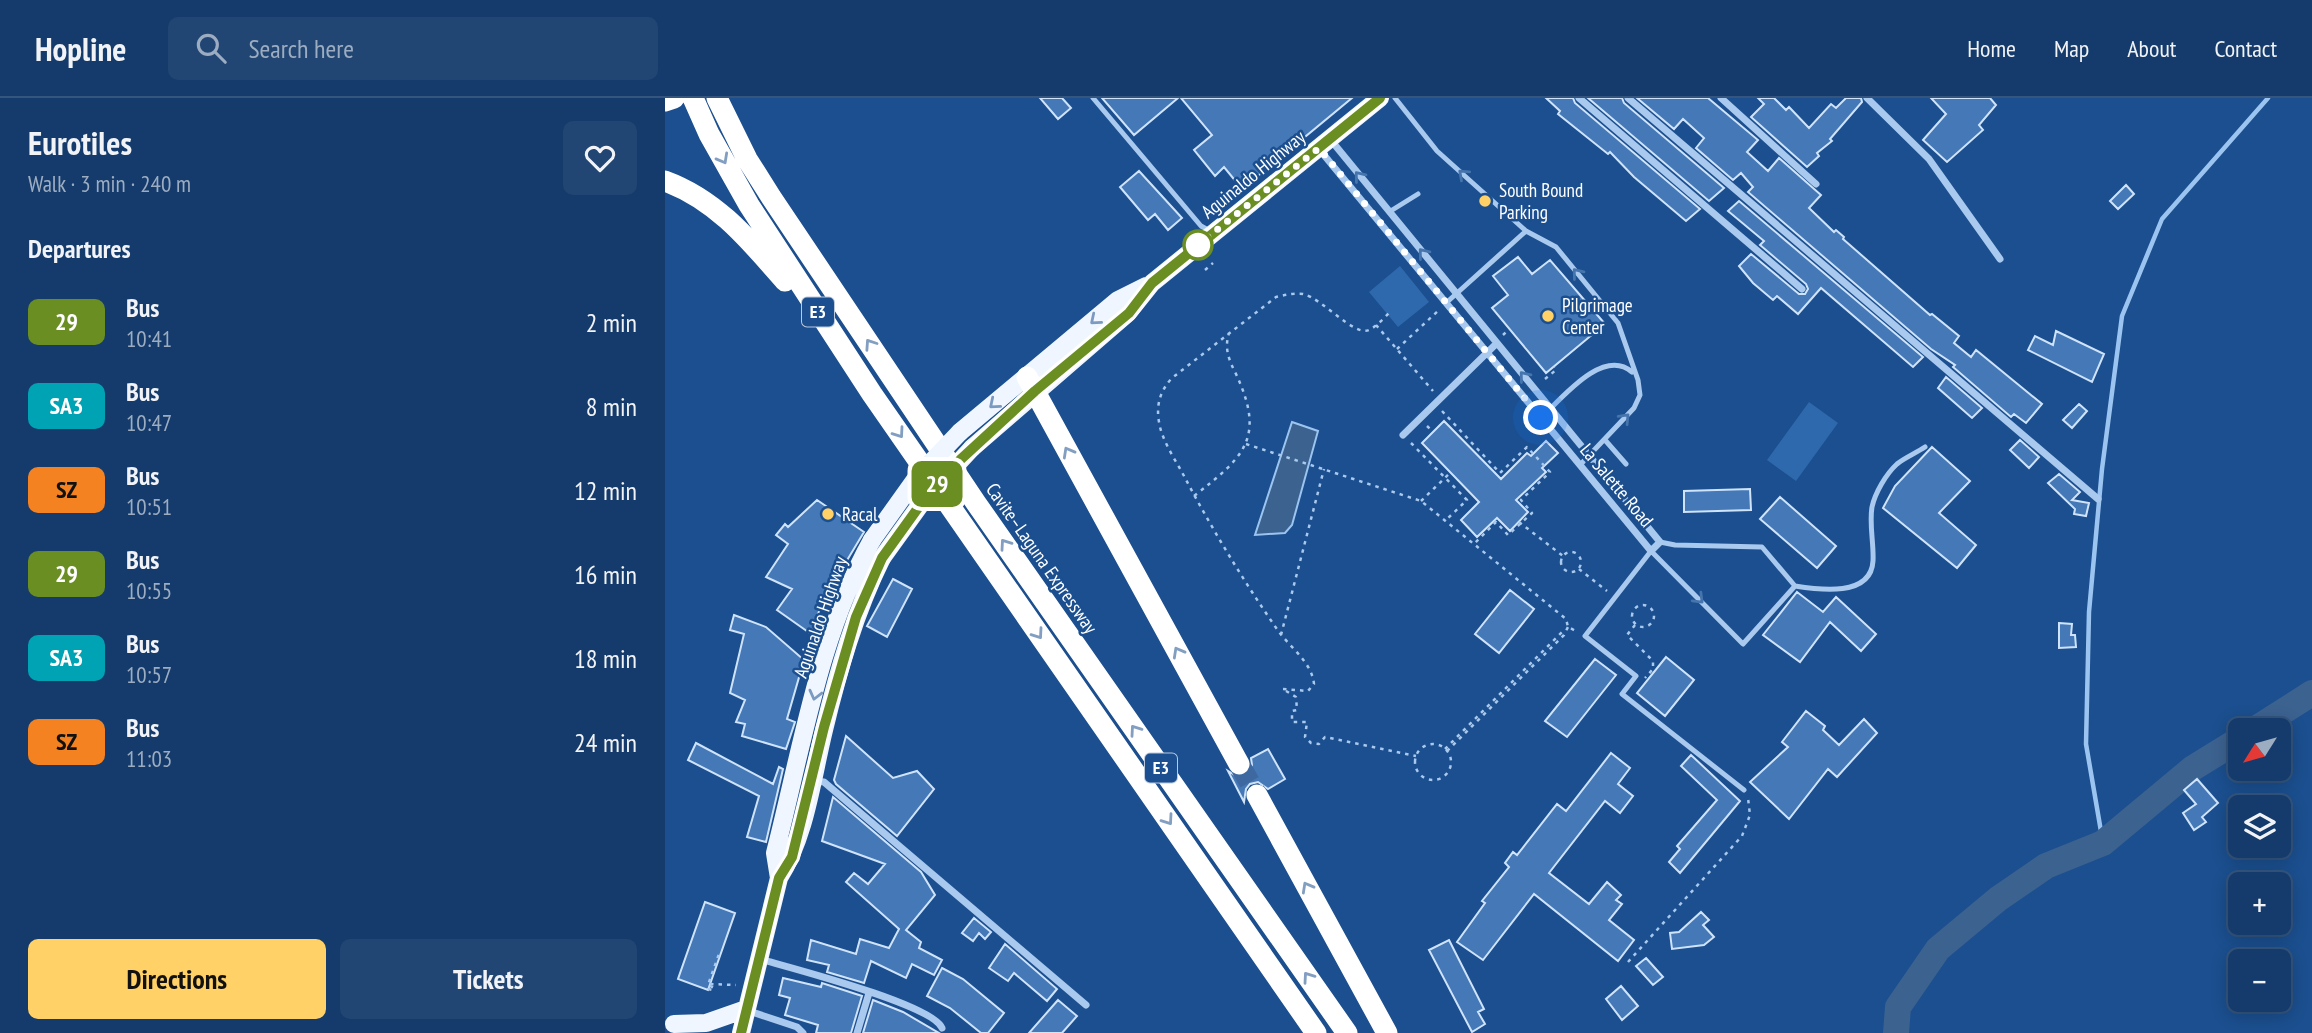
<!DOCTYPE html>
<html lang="en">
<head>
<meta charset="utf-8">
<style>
  :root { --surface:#143b6b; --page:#214673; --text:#f1f3f6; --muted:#9dadc1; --line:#33557e; --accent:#ffd166 }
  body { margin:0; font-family:"PT Sans Narrow",sans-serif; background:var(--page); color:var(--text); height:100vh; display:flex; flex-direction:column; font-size:26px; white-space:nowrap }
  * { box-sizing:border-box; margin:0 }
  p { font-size:23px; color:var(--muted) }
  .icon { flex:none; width:38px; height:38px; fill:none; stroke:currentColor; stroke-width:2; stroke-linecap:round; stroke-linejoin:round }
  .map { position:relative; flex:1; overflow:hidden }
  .drawer { display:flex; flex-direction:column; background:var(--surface); width:665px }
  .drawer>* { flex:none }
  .badge { padding:0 14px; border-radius:10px; font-size:24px; line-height:46px }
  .needle { width:46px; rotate:233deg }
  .buttons { position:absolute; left:1563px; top:620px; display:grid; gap:14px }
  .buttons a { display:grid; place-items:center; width:63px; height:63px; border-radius:10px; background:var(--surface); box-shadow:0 4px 18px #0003,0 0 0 2px var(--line); font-size:35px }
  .you { position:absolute; width:35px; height:35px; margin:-18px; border:5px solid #fff; border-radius:50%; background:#1a73e8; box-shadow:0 0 0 10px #1a73e833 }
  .map>.badge { position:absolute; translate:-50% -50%; box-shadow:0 0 0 4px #fff }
  h2 { padding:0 28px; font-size:26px; line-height:63px }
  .round { display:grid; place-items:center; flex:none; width:74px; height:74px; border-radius:10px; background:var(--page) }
  .head { display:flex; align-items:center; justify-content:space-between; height:119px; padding:0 28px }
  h1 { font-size:33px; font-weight:700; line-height:52px }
  .button { display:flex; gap:14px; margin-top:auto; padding:14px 28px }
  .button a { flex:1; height:80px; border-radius:10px; background:var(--accent); color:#111; font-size:28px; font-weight:700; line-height:80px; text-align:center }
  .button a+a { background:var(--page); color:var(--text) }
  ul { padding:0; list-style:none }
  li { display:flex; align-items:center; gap:21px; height:84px; padding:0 28px }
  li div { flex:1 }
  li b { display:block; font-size:26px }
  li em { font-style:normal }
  li .badge { min-width:77px; font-weight:700; text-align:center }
  header { display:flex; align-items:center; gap:42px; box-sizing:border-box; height:98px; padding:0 35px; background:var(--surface); border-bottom:2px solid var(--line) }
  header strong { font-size:33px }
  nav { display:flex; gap:38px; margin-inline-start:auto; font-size:24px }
  .search { width:490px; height:63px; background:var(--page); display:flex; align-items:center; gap:18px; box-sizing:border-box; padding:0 24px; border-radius:10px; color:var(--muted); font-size:26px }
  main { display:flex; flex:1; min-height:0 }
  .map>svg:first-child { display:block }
  .green { fill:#2e69ad }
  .water { fill:#3c6290; stroke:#9cc4f0; stroke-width:2 }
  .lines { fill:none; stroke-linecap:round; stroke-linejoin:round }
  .stream { stroke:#9cc4f0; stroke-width:4.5 }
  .river { stroke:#3c6290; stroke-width:26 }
  .building { fill:#4478b7; stroke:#cfe3fa; stroke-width:2 }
  .highway-tunnel { stroke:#3d69a0; stroke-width:21; stroke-dasharray:21 10; stroke-linecap:butt }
  .path { stroke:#a9c9ee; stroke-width:2.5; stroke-dasharray:3.5 5; stroke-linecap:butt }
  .lane { stroke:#a9c9ee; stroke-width:5 }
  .street { stroke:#a9c9ee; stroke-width:7 }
  .primary { stroke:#f0f6ff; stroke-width:18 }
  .highway { stroke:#fff; stroke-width:21 }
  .primary-bridge { stroke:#f0f6ff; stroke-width:18 }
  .oneway { stroke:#829ec1 }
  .oneway2 { stroke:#4674ac }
  .oneway3 { stroke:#7b9ac1 }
  .line-casing { stroke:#fff; stroke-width:16 }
  .line { stroke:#6b8e23; stroke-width:10 }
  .walk { stroke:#fff; stroke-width:7; stroke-dasharray:0 12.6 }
  .poi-dot { fill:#ffd166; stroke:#1b4f8f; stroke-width:2.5 }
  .stop-dot { fill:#fff; stroke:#6b8e23; stroke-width:3.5 }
  .labels { text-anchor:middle; stroke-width:5; stroke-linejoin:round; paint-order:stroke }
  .shield { fill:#1b4f8f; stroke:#bbcadd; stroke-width:2 }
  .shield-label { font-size:18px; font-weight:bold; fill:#fff }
  .street-label { font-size:19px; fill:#fff; stroke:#1b4f8f }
  .poi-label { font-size:19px; fill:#fff; stroke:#1b4f8f; text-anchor:start }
</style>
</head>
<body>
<header>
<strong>Hopline</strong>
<div class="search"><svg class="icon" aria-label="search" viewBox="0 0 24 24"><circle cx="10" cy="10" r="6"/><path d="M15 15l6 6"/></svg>Search here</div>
<nav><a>Home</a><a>Map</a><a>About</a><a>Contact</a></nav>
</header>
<main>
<section class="drawer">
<div class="head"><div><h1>Eurotiles</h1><p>Walk · 3 min · 240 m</p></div><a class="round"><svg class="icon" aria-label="heart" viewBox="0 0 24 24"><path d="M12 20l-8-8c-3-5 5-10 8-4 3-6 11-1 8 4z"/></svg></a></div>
<h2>Departures</h2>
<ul>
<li><span class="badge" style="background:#6b8e23;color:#fff">29</span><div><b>Bus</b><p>10:41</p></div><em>2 min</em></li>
<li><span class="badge" style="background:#00a3b4;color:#fff">SA3</span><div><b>Bus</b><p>10:47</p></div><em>8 min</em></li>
<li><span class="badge" style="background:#f58220;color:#111">SZ</span><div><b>Bus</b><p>10:51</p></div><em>12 min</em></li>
<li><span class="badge" style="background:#6b8e23;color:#fff">29</span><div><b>Bus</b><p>10:55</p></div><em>16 min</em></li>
<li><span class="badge" style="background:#00a3b4;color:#fff">SA3</span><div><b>Bus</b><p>10:57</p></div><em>18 min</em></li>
<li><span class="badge" style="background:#f58220;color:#111">SZ</span><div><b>Bus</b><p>11:03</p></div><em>24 min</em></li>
</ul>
<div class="button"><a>Directions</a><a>Tickets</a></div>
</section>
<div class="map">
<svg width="1647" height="935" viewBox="0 0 1647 935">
  <rect width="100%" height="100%" fill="#1b4f8f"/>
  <!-- green -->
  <path class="green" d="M735 168 764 204 733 229 704 194Z
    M1144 304 1173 325 1131 383 1102 362Z"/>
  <!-- water -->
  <path class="water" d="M627 324 653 333 627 427 620 435 590 437Z"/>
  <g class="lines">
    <!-- stream -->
    <path class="stream" d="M1438 745 1421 646 1424 514 1437 371 1457 218 1497 121 1603 0"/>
    <!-- river -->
    <path class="river" d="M1589 632 1647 595
      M1231 935 1233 909 1273 851 1333 801 1381 768 1438 745 1528 670 1575 641"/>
  </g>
  <!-- building -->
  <path class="building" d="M375 0H397L406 10 393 21Z
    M437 0H513L469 37Z
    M516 0H687L577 91 559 69 550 78 529 52 547 37Z
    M881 0H908L910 5 1035 111 1021 123 969 79 945 54 943 56 893 16 895 13Z
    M923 0H957L959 5 1059 90 1044 103Z
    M972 0H1043L1093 42 1082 54 1103 73 1114 60 1156 97 1144 110 1169 134 1171 132 1179 139 1178 141 1265 217 1267 216 1294 238 1289 245 1306 259 1311 252 1377 306 1361 325 1349 316 1346 319 1288 269 1290 267 1266 251 1083 94 1088 89 1076 75 1068 82 1031 50 1039 40 1018 21 1009 31Z
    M1093 0H1109L1121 12 1124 9 1144 30 1166 6 1171 10 1181 0H1196L1197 4 1165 41 1167 43 1152 55 1154 58 1142 69 1086 19 1099 6Z
    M1266 0H1325L1331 7 1314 27 1318 32 1282 64 1258 42 1281 16Z
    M474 73 517 120 503 132 490 116 483 122 455 89Z
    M1461 87 1469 96 1453 111 1445 103Z
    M1074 103 1258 259 1248 269 1156 190 1133 216 1112 198 1108 202 1088 185 1074 168 1086 156 1134 196H1140L1143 191 1141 186 1095 147 1099 143 1063 113Z
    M853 159 867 176 885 162 940 226 881 275 827 210 843 197 828 178Z
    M1391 233 1439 256 1427 284 1363 252 1370 238 1388 247Z
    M1281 279 1317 310 1307 320 1273 290Z
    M1414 306 1422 313 1407 330 1398 322Z
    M779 323 836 381 862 355 866 358 881 343 893 355 877 370 881 374 851 402 863 414 845 433 832 420 812 439 796 422 814 404 757 345Z
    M1355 342 1374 359 1364 370 1345 352Z
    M1267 349 1305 383 1274 415 1311 447 1292 470 1218 410 1230 388Z
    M1394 376 1415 394 1407 402 1424 405 1421 418 1409 416 1410 411 1383 385Z
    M1085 391 1086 412 1019 414V393Z
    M1115 399 1171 448 1152 470 1095 421Z
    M152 402 199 434 175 474 163 488 146 536 112 512 127 491 101 479 123 446 111 437 120 426 123 429Z
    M228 481 247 491 222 539 202 528Z
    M845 492 869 511 834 555 810 536Z
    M1132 494 1158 514 1171 499 1211 536 1196 553 1165 524 1135 564 1098 537Z
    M69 517 101 529 139 562 122 621 130 624 121 651 77 638 80 626 71 624 80 602 65 595 79 536 65 532Z
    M1394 525 1407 526 1406 537H1410L1411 549 1394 550Z
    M1001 559 1029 582 1000 618 972 595Z
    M930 561 951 577 902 639 880 623Z
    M1141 613 1160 628 1158 632 1174 647 1199 621 1212 635 1172 679 1163 671 1124 721 1085 684 1123 649 1117 644Z
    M181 638 228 680 252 673 269 691 232 738 171 686 169 682Z
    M31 645 108 686 114 669 118 671 101 744 82 739 94 698 23 662Z
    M603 651 620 681 603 691 593 684 585 686 581 691 579 704 563 673 573 679 581 677 587 667 586 660Z
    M946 655 965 670 953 686 968 698 955 715 940 703 884 775 924 806 942 784 956 797 951 802 957 806 944 822 969 842 953 863 869 796 818 862 792 844 820 805 817 803 844 769 840 765 848 754 852 757 892 706 901 713Z
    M1026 657 1075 703 1015 775 1004 764 1015 751 1012 748 1052 702 1016 668Z
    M1532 681 1553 705 1537 719 1541 724 1529 732 1518 715 1531 706 1519 692Z
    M168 699 256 774 270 797 241 832 256 844 254 850 277 862 269 877 247 866 241 880 206 863 199 885 162 874 164 867 142 862 146 842 191 856 195 841 224 850 234 831 181 784 189 775 203 786 220 766 157 743Z
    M40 804 70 815 43 892 13 881Z
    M1036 814 1044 822 1038 827 1049 839 1039 847 1007 851 1005 835 1014 834Z
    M309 820 326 834 320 841 314 835 308 843 297 835Z
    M784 842 819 911 813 914 820 926 807 934 764 852Z
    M340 846 392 891 382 903 349 875 343 883 324 870Z
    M981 860 998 879 988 887 971 868Z
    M277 870 298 881 339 915 323 935H316L285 910 262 898Z
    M118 880 156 889 157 885 197 898 186 935H151L153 927 120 917 125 900 114 897Z
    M956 888 973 908 957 922 941 901Z
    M208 902 238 914 274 935H198Z
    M393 902 412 918 397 935H364Z"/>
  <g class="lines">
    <!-- highway-tunnel -->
    <path class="highway-tunnel" d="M574 666 592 697"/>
    <!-- path -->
    <path class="path" d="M540 172 548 165
      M711 227 768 293
      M838 237 844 231
      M732 251 774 212
      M880 281 891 272 889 269
      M777 313 835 375 862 349 885 374 856 402 867 415 843 437 831 424 810 445
      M762 328 768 334
      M746 345 802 402 781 422
      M581 346 756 403 901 521 903 529 911 533
      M529 398C579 359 601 340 571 276 564 262 559 251 564 235
      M756 403 786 374
      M854 424 898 458
      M896 464a10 10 0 1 1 20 0a10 10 0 1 1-20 0Z
      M914 471 942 493
      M967 518a11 11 0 1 1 22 0a11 11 0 1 1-22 0Z
      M970 527 962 537 988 563V571L980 580
      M616 537 659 371
      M618 591 643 593 649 586C647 565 626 550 614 534 579 484 547 431 519 378 510 361 497 343 494 324 491 307 495 293 507 280L611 199C620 197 628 195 638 196 657 200 689 239 704 232 712 228 719 220 725 214
      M621 593 631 599 632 612 627 613V624H642L640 639 646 645 654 646 660 639 751 658
      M750 664a18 18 0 1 1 36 0a18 18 0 1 1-36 0Z
      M780 651 900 531
      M782 653 899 537 903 529
      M963 864 1077 738 1085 717 1083 700
      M45 886 71 887
      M43 891 48 892 49 890 43 887 55 853"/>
    <!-- lane -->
    <path class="lane" d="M428 0 536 128 545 133
      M730 0 772 53 861 133 891 149 953 225 973 282 975 297 969 310 915 367
      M724 114 753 96
      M781 205 861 133
      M876 320C897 300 938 249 967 274
      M940 342 961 366
      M995 444 1010 447 1097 449 1130 488 1078 546 986 453 920 538 971 578 957 596 1079 692
      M1130 488C1155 492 1206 499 1208 463 1209 446 1204 426 1207 409 1210 395 1221 376 1232 366 1239 360 1251 355 1260 349"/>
    <!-- street -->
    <path class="street" d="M914 0 1137 191
      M963 0 1433 401
      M1056 0 1151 86
      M1202 0 1264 61 1335 161
      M654 51 986 453 995 444 665 41
      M738 337 832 245
      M150 683 159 684 421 907
      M95 861C126 870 267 906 277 930
      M81 912 132 929 138 935
      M192 935 204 895"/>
    <!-- primary -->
    <path class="primary" d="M295 334 453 202 481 188
      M307 350 463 215 487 185 715 0
      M114 780 110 755C137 650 154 537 207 442
      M9 926 41 925 81 911
      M76 935 114 780C141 737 147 681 159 632 173 574 190 514 217 460"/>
    <!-- highway -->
    <path class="highway" d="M28 0 44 36 84 107 207 296 651 935
      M52 0 82 61 106 99 311 405 682 935
      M0 3 9 0
      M0 83C52 102 85 143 120 183
      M362 279 574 666
      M592 697 722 935"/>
    <!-- primary-bridge -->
    <path class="primary-bridge" d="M207 442 252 379 295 334
      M217 460 258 403 307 350"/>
  </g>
  <!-- one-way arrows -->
  <defs><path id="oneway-chevron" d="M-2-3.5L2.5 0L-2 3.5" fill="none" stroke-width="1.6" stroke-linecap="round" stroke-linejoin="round" transform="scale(1.75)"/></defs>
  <g class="oneway">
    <use href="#oneway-chevron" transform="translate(58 61) rotate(61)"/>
    <use href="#oneway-chevron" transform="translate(205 246) rotate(-124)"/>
    <use href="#oneway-chevron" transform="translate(234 335) rotate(55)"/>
    <use href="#oneway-chevron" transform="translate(403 354) rotate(-119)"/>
    <use href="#oneway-chevron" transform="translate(340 446) rotate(-125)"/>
    <use href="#oneway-chevron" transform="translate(373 536) rotate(55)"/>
    <use href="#oneway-chevron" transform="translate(513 554) rotate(-119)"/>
    <use href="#oneway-chevron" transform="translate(470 632) rotate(-125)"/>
    <use href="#oneway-chevron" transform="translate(503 722) rotate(55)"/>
    <use href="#oneway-chevron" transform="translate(642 789) rotate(-119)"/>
    <use href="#oneway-chevron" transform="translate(643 879) rotate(-125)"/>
  </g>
  <g class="oneway2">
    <use href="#oneway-chevron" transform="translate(798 76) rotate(-138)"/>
    <use href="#oneway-chevron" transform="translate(694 78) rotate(-129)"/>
    <use href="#oneway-chevron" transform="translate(758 155) rotate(-129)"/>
    <use href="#oneway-chevron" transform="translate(912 175) rotate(-129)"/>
    <use href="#oneway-chevron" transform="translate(859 278) rotate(-129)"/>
    <use href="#oneway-chevron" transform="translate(960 320) rotate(-47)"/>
    <use href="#oneway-chevron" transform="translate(1034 501) rotate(45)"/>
  </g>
  <g class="oneway3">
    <use href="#oneway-chevron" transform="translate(430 222) rotate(140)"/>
    <use href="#oneway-chevron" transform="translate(329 306) rotate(140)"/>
    <use href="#oneway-chevron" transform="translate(150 597) rotate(104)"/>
  </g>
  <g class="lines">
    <defs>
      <path id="line" d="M76 935 114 780 127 759 159 629 191 519 217 460 258 403 295 362 370 293 464 215 487 185 715 0"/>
    </defs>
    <!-- line casing -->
    <use href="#line" class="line-casing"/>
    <!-- line -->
    <use href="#line" class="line"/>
    <!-- walk -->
    <path class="walk" d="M533 147 654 50 876 320"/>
  </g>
  <!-- markers -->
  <g class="poi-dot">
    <circle cx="820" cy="103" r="7"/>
    <circle cx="883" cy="218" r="7"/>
    <circle cx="163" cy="416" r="7"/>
  </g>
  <circle class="stop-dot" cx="533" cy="147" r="14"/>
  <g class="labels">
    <!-- shield labels -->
    <g class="shield">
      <rect x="137" y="199.5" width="32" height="29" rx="5"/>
      <rect x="480" y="655.5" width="32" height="29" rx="5"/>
    </g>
    <g class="shield-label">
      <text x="153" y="220">E3</text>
      <text x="496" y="676">E3</text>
    </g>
    <!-- street labels -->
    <g class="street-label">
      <text transform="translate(588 76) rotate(-39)" y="7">Aguinaldo Highway</text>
      <text transform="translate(952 387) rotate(50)" y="7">La Salette Road</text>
      <text transform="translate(377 460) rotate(55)" y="7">Cavite–Laguna Expressway</text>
      <text transform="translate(155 519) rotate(-71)" y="7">Aguinaldo Highway</text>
    </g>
    <!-- poi labels -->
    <g class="poi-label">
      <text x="834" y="99">South Bound<tspan x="834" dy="22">Parking</tspan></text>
      <text x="897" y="214">Pilgrimage<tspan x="897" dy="22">Center</tspan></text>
      <text x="177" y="423">Racal</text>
    </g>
  </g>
</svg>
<div class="buttons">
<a><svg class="needle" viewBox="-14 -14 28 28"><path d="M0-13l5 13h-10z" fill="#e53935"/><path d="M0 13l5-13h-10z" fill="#9dadc1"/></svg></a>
<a><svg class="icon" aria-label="layers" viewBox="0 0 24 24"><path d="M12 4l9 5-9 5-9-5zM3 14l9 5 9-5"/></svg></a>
<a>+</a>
<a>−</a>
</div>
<div class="you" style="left:876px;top:320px"></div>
<b class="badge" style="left:272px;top:386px;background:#6b8e23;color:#fff">29</b>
</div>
</main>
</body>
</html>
